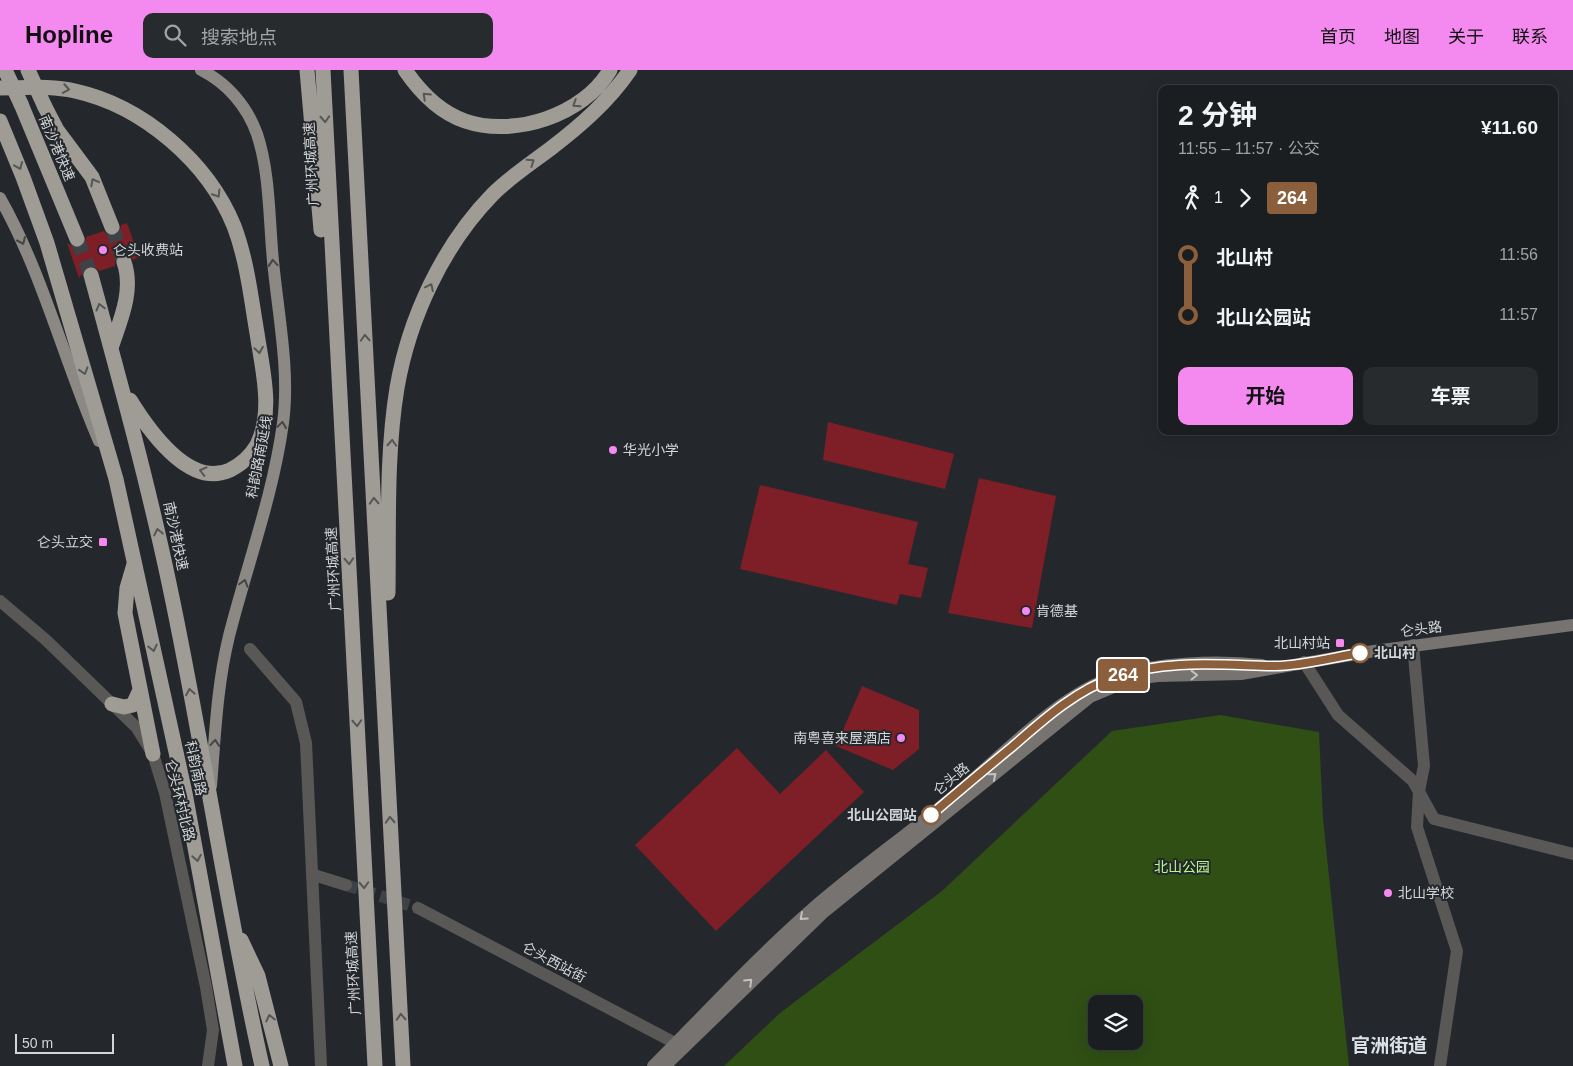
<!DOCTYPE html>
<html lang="zh">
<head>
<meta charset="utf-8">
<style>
  :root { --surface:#1b1e21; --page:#282b2e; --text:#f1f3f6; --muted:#a0a2a5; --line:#393c3f; --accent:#f489f0 }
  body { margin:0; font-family:Helvetica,"Noto Sans SC",sans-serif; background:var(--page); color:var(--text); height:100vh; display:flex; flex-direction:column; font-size:19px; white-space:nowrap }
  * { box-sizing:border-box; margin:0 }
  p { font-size:16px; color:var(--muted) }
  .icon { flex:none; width:28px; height:28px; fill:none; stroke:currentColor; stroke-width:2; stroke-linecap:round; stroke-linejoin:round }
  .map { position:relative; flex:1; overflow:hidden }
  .side { position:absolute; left:1158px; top:15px; width:400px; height:350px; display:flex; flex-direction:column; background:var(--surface); border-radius:10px; box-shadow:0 5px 20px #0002,0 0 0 1px var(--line) }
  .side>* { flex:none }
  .badge { padding:0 10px; border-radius:4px; font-size:18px; line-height:32px }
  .buttons { position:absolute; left:1088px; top:925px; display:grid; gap:10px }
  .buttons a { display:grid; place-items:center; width:55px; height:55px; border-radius:10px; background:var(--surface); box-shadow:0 5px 20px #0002,0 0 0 1px var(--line); font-size:25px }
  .scale { position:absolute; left:15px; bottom:12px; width:99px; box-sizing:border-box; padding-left:5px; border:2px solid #d3d6d8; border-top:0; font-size:14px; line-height:18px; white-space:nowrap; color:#d3d6d8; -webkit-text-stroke:4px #24282c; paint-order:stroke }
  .map>.badge { position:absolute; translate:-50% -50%; box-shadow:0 0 0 2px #fff }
  .legs { display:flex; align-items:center; gap:8px; height:55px; padding:0 20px; font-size:16px }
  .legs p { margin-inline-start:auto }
  .headline { display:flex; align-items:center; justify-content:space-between; height:85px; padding:0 20px }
  h1 { font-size:28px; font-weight:700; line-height:38px }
  .primary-button { display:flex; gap:10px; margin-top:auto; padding:10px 20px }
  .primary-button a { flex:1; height:58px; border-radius:10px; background:var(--accent); color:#111; font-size:20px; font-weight:700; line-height:58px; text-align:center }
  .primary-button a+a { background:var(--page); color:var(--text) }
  ul { padding:0 20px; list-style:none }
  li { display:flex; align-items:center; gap:18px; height:60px; font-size:19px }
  li i { display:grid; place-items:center; width:8px; height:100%; margin:0 6px; background:currentColor }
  li i::after { content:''; width:12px; height:12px; margin:-6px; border:4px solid; border-radius:50%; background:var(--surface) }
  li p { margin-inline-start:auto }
  li:first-child i { background:linear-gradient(#0000 50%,currentColor 0) }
  li:last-child i { background:linear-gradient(currentColor 50%,#0000 0) }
  header { display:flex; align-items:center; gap:30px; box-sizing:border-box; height:70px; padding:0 25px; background:var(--accent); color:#111 }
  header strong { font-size:24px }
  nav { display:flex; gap:28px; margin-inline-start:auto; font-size:18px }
  .search { width:350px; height:45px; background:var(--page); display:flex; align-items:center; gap:12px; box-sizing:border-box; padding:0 18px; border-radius:10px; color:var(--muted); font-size:19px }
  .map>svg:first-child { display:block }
  .green { fill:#2f4f15; fill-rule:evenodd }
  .building { fill:#7e1e27 }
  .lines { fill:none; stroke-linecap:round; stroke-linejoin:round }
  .street-tunnel { stroke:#3e4246; stroke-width:12; stroke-dasharray:12 6; stroke-linecap:butt }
  .highway-tunnel { stroke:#3e4246; stroke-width:15; stroke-dasharray:15 8; stroke-linecap:butt }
  .street { stroke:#5a5856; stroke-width:12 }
  .secondary { stroke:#767370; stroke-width:12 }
  .primary { stroke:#8c8883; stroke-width:12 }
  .highway { stroke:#9f9b95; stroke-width:15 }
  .highway-bridge { stroke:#9f9b95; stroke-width:15 }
  .oneway { stroke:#555656 }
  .oneway2 { stroke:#434546 }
  .oneway3 { stroke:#c0c2c3 }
  .line-1-casing { stroke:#fff; stroke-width:11 }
  .line-1 { stroke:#8b5e3c; stroke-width:8 }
  .poi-dot { fill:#f489f0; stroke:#24282c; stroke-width:2 }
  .stop-1-dot { fill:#fff; stroke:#8b5e3c; stroke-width:2.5 }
  .labels { text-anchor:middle; stroke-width:4; stroke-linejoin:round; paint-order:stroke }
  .street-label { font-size:14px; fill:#d3d6d8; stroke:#24282c }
  .poi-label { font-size:14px; fill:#d3d6d8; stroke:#24282c; text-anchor:start }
  .stop-label { font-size:14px; font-weight:bold; fill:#d3d6d8; stroke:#24282c; text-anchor:start }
  .park-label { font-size:14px; fill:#b7f988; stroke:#24282c }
  .district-label { font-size:19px; font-weight:bold; fill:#dbe1e6; stroke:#24282c }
</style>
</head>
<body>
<header>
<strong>Hopline</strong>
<div class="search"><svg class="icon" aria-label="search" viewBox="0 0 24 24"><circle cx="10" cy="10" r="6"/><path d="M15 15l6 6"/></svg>搜索地点</div>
<nav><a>首页</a><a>地图</a><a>关于</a><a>联系</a></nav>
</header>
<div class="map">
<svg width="1573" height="996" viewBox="0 0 1573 996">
  <rect width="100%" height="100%" fill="#24282c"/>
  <!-- green -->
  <path class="green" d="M1220 645 1319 662 1323 749 1349 996H724L780 943 942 821 1112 661ZM1096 934H1134V971H1096Z"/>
  <!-- building -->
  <path class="building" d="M127 153 139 187 133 190 127 183H121L115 189V196L99 201 94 196H88L79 208 67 173 75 178H80L85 174 86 167 104 161 107 165 115 166 120 162 121 155Z
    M828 352 954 384 945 419 823 390Z
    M979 408 1056 426 1032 558 948 543Z
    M760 415 918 452 908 494 928 498 921 528 900 524 897 535 740 499Z
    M862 616 919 640V679L893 700 836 676Z
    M737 678 780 724 826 680 864 722 716 861 635 775Z"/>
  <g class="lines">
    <!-- street-tunnel -->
    <path class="street-tunnel" d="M346 815 418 838"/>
    <!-- highway-tunnel -->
    <path class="highway-tunnel" d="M112 157 124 192
      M77 169 91 205"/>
    <!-- street -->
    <path class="street" d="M0 531 46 570 137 658 153 684 165 723 206 917 213 960 208 996
      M1413 575 1424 696 1419 721 1417 757 1457 881 1440 996
      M250 579 296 632 306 673 321 996
      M1304 592 1338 645 1413 711 1434 749 1573 784
      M314 805 346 815
      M418 838 675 973"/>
    <!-- secondary -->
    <path class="secondary" d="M653 996C706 943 756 888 812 839 859 798 910 763 957 723 1004 684 1057 626 1115 606 1158 592 1218 590 1262 595
      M665 996 824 842 1090 627 1133 609 1158 606 1241 604 1374 581 1573 555"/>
    <!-- primary -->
    <path class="primary" d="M201 0C227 13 247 36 257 64 270 103 269 150 273 191 278 244 290 301 283 353 273 426 247 495 229 566 217 615 215 666 211 716
      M0 128C43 204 64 291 99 371"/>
    <!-- highway -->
    <path class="highway" d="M307 0 321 160
      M323 0 375 996
      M351 0 403 996
      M405 0C420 22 439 42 465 51 514 68 584 45 610 0
      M0 18C25 18 50 15 75 21 143 36 208 92 234 156 247 190 251 228 257 263 262 298 274 341 257 375 250 387 242 394 230 400 189 419 148 359 130 330
      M21 34 77 169
      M45 37 57 60 92 107 112 157
      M0 51 23 107 47 173 116 409 185 723 235 996
      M91 205C119 308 147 409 169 513 203 673 226 836 262 996
      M111 278C120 251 134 221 124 192
      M134 494 127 518 125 543 153 684
      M388 523C389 456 386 385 397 318 409 248 443 175 493 124 510 107 530 94 550 79 580 56 608 32 630 0
      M112 634 124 637 133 635 140 620
      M241 870 258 906 281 996"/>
    <!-- highway-bridge -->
    <path class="highway-bridge" d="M5 0 21 34
      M28 0 45 37"/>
  </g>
  <!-- one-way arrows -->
  <defs><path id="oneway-chevron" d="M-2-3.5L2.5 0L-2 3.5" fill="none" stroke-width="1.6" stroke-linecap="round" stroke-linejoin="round" transform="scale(1.25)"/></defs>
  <g class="oneway">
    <use href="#oneway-chevron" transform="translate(66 19) rotate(10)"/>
    <use href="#oneway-chevron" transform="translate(426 26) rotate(-136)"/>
    <use href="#oneway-chevron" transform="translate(576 34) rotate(147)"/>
    <use href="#oneway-chevron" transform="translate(325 49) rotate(87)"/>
    <use href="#oneway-chevron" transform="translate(531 92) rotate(-35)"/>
    <use href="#oneway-chevron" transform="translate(19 96) rotate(67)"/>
    <use href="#oneway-chevron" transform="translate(94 112) rotate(-118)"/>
    <use href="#oneway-chevron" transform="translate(217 124) rotate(58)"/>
    <use href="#oneway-chevron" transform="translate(430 217) rotate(-64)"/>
    <use href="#oneway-chevron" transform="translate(100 237) rotate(-105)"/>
    <use href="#oneway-chevron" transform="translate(365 268) rotate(-93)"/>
    <use href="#oneway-chevron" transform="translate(259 280) rotate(81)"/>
    <use href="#oneway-chevron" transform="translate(84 301) rotate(73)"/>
    <use href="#oneway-chevron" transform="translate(392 373) rotate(-87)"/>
    <use href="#oneway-chevron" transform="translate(203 401) rotate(-166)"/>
    <use href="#oneway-chevron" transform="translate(374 431) rotate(-93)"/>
    <use href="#oneway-chevron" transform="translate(158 462) rotate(-102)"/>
    <use href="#oneway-chevron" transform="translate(349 491) rotate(87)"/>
    <use href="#oneway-chevron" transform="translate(153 578) rotate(77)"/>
    <use href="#oneway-chevron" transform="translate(190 622) rotate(-100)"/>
    <use href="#oneway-chevron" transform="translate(357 653) rotate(87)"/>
    <use href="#oneway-chevron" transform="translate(390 750) rotate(-93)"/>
    <use href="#oneway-chevron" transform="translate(197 788) rotate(80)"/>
    <use href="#oneway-chevron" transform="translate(364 815) rotate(87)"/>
    <use href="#oneway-chevron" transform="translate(401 947) rotate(-93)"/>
    <use href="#oneway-chevron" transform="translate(270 948) rotate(-103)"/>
  </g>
  <g class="oneway2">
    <use href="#oneway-chevron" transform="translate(22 171) rotate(66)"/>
    <use href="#oneway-chevron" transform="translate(273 193) rotate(-95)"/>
    <use href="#oneway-chevron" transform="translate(282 355) rotate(-82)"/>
    <use href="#oneway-chevron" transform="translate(244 513) rotate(-74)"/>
    <use href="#oneway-chevron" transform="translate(215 673) rotate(-85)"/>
  </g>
  <g class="oneway3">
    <use href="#oneway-chevron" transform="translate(1194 605) rotate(-1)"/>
    <use href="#oneway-chevron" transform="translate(993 706) rotate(-40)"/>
    <use href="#oneway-chevron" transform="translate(803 847) rotate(138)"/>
    <use href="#oneway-chevron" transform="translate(749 912) rotate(-44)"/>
  </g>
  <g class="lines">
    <defs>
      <path id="line-1" d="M931 745C958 722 985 699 1012 677 1043 650 1076 620 1115 607 1166 589 1221 595 1273 596 1296 597 1335 587 1360 583"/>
    </defs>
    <!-- line-1 casing -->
    <use href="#line-1" class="line-1-casing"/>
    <!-- line-1 -->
    <use href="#line-1" class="line-1"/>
  </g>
  <!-- markers -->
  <g class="poi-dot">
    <circle cx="103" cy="180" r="5"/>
    <circle cx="613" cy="380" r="5"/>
    <rect x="98" y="467" width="10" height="10" rx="2.5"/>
    <circle cx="1026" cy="541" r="5"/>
    <rect x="1335" y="568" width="10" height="10" rx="2.5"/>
    <circle cx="901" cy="668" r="5"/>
    <circle cx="1388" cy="823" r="5"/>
  </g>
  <g class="stop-1-dot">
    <circle cx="1360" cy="583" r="9"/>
    <circle cx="931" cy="745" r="9"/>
  </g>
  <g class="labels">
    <!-- street labels -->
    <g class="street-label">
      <text transform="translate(57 78) rotate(67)" y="5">南沙港快速</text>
      <text transform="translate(311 94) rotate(-93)" y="5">广州环城高速</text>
      <text transform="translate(259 387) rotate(-79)" y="5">科韵路南延线</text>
      <text transform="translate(176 466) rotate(78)" y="5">南沙港快速</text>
      <text transform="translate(333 499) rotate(-93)" y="5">广州环城高速</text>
      <text transform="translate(1421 559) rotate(-8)" y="5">仑头路</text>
      <text transform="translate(196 698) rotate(78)" y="5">科韵南路</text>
      <text transform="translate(951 709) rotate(-40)" y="5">仑头路</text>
      <text transform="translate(180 730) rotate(76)" y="5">仑头环村北路</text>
      <text transform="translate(554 892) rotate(28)" y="5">仑头西站街</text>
      <text transform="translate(353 903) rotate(-93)" y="5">广州环城高速</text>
    </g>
    <!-- poi labels -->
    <g class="poi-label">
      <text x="113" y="185">仑头收费站</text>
      <text x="623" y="385">华光小学</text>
      <text x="93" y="477" text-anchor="end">仑头立交</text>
      <text x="1036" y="546">肯德基</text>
      <text x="1330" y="578" text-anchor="end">北山村站</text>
      <text x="891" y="673" text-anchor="end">南粤喜来屋酒店</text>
      <text x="1398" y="828">北山学校</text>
    </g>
    <!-- stop labels -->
    <g class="stop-label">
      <text x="1374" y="588">北山村</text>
      <text x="917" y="750" text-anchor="end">北山公园站</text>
    </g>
    <!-- park labels -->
    <g class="park-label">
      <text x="1182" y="802">北山公园</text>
    </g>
    <!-- district labels -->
    <g class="district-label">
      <text x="1389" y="982">官洲街道</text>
    </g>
  </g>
</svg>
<div class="buttons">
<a><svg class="icon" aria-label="layers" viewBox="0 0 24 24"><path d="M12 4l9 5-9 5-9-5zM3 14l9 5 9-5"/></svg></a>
</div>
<div class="scale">50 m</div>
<b class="badge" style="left:1123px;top:605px;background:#8b5e3c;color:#fff">264</b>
<section class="side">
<div class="headline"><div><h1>2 分钟</h1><p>11:55 – 11:57 · 公交</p></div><b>¥11.60</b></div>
<div class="legs"><svg class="icon" aria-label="walk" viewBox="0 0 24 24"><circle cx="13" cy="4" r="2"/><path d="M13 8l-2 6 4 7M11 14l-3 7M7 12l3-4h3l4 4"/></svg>1<svg class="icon" aria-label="forward" viewBox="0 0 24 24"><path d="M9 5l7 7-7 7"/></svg><b class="badge" style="background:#8b5e3c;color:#fff">264</b></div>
<ul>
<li><i style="color:#8b5e3c"></i><b>北山村</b><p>11:56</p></li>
<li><i style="color:#8b5e3c"></i><b>北山公园站</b><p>11:57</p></li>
</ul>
<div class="primary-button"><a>开始</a><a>车票</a></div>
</section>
</div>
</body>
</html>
